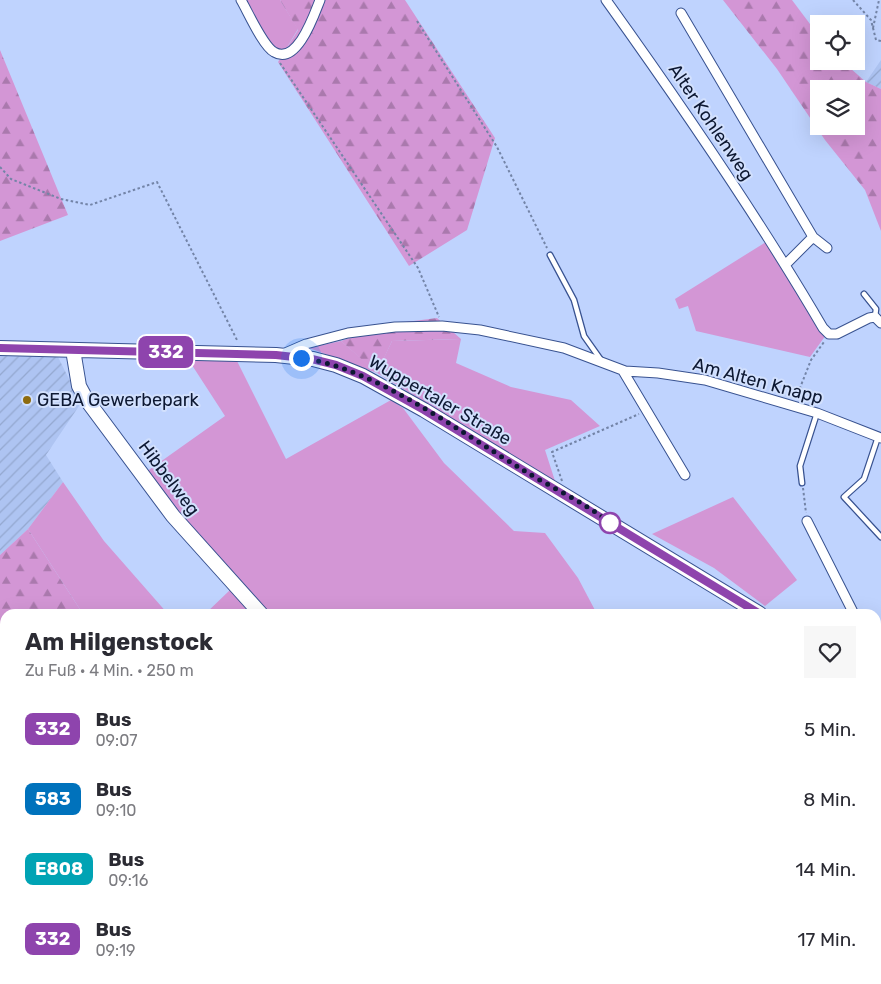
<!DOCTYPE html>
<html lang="de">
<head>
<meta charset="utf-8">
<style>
  :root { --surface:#fff; --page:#f7f7f7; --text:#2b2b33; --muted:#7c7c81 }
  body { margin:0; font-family:Rubik,sans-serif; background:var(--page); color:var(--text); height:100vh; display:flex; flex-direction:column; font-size:19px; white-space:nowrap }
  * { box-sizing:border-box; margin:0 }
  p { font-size:16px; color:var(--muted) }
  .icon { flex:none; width:28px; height:28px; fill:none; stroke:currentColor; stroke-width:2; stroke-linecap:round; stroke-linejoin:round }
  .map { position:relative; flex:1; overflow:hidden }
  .drawer { position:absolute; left:0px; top:609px; width:881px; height:376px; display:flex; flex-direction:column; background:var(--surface); border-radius:15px 15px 0 0; box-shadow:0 5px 20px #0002 }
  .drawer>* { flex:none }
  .badge { padding:0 10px; border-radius:8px; font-size:18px; line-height:32px }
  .controls { position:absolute; left:810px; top:15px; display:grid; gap:10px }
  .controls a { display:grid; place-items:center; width:55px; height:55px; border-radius:0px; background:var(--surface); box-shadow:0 5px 20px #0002; font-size:25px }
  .you { position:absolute; width:25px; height:25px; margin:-12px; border:4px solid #fff; border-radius:50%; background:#1a73e8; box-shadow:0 0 0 8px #1a73e833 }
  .map>.badge { position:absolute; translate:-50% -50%; box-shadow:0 0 0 2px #fff }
  .round { display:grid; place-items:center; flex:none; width:52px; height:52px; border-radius:0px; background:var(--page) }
  .overview { display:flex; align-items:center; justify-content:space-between; height:85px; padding:0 25px }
  h1 { font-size:24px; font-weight:700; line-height:38px }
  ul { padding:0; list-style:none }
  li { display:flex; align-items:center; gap:15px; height:70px; padding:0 25px }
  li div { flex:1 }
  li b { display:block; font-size:19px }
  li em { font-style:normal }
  li .badge { min-width:55px; font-weight:700; text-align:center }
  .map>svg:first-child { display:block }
  .industrial { fill:url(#industrial-furrows) }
  .grass { fill:#d396d5 }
  .forest { fill:url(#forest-firs); fill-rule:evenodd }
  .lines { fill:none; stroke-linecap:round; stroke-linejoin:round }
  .lane-casing { stroke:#385290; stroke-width:7 }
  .street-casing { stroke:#385290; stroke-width:11 }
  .secondary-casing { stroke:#385290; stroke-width:16 }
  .path { stroke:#7384a7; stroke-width:2; stroke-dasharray:2.5 2.5; stroke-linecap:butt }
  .lane { stroke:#fff; stroke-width:4.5 }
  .street { stroke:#fff; stroke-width:9 }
  .secondary { stroke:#fff; stroke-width:14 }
  .line-casing { stroke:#fff; stroke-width:11 }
  .line { stroke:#8e44ad; stroke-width:8 }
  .walk { stroke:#0d1832; stroke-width:5; stroke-dasharray:0 9 }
  .poi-dot { fill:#8e6b0f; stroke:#d2e0fd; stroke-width:2 }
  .stop-dot { fill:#fff; stroke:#8e44ad; stroke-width:2.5 }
  .labels { text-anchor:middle; stroke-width:4; stroke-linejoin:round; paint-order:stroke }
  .street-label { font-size:18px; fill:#0d1832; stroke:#d2e0fd }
  .poi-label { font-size:18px; fill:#0d1832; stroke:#d2e0fd; text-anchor:start }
</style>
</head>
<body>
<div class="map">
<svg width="881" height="984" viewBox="0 0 881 984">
  <defs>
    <pattern id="industrial-furrows" width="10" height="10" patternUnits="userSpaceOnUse" patternTransform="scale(1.25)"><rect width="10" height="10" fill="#aec4f2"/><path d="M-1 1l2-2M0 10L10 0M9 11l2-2" fill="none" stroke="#94a8d0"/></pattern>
    <pattern id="forest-firs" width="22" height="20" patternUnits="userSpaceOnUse" patternTransform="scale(1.25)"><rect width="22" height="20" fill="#d396d5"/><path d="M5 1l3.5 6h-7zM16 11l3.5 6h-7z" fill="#aa79ad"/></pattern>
  </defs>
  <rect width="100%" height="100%" fill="#bfd3fe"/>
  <!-- industrial -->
  <path class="industrial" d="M881 60V89L866 82Z
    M0 356 58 357 81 403 46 455 63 482 28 529 0 555Z"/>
  <!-- grass -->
  <path class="grass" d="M242 0H280L298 29 283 54 271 49Z
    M769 240 826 335 810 357 696 331 688 306 679 309 675 299Z
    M461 339 456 363 511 387 571 400 600 426 545 450 555 481 377 373 309 348 341 341 377 372 392 341Z
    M188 359 237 361 286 459 391 400 403 408 444 463 514 531 545 533 578 578 597 614H268L176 512 146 472 225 416Z
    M63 482 104 541 168 614H83L28 529Z
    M733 497 797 580 765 606 714 568 652 534Z
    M230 590 253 614H205Z
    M0 628 5 633V848L0 849Z
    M876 823 881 824V853L876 843Z
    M876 853 881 862V908L876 913Z
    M24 980H180L183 984H20Z
    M195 980H257L260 984H189Z
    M262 980H298L300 984H265Z
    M304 980H443L446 984H307Z
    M529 980H684L686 984H532Z
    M825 980H876L877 984H827Z"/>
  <!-- forest -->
  <path class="forest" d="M280 0H405L495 138 467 230 409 266 278 62 298 30Z
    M723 0H792L819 36V61H842L866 82 881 89V231L865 190 825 140 777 69ZM819 89H856V126H819Z
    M0 50 68 215 0 241Z
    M437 318 461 339 392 341 377 373 341 341 390 324Z
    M28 529 83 614H5V633L0 628V555Z
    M881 908V984H877L876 913Z
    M684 980H825L827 984H686Z"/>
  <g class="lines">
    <defs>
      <path id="lane" d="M550 255 574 300 584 336 601 360
        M864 294 876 309 875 317
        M878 437 864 479 844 497 881 537
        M802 483 800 466 817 413
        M876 819 881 820
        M876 848 881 857"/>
      <path id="street" d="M241 0C248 12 263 46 274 52 297 66 314 15 320 0
        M606 0C682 106 757 215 823 328L829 334H837L869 318 875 317 881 323
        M681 13 813 237 827 248
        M786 264 813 237
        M283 354 306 344 348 333 395 327 442 326 480 330 564 348 625 371 658 373 705 380 817 413 881 438
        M623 371 685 475
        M807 521 854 614"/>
      <path id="secondary" d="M0 348 276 355 313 359 336 365 363 376 424 410 760 614
        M73 350 79 386 86 399 173 516 261 614
        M876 684 881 687
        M522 980 525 984"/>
    </defs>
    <!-- lane casing -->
    <use href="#lane" class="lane-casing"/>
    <!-- street casing -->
    <use href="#street" class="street-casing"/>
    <!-- secondary casing -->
    <use href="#secondary" class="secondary-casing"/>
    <!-- path -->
    <path class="path" d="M853 0 871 20 876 40 881 41
      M417 21 497 147 547 248
      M873 28 879 0
      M280 63 418 268 439 317
      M0 167 11 179 61 199 90 205 157 182 238 342
      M796 398 811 360 824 342
      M562 481 552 452 639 414
      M803 488 806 513
      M301 980 304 984
      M15 984 19 980"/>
    <!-- lane -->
    <use href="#lane" class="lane"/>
    <!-- street -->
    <use href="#street" class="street"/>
    <!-- secondary -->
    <use href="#secondary" class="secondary"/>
  </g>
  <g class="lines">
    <defs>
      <path id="line" d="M0 348 276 355 312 359 336 365 363 376 424 410 760 614"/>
    </defs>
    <!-- line casing -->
    <use href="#line" class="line-casing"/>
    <!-- line -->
    <use href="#line" class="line"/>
    <!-- walk -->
    <path class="walk" d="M301 358C373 367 460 432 523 470 550 487 586 503 610 523"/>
  </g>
  <!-- markers -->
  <circle class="poi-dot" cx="27" cy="400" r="5"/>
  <circle class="stop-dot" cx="610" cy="523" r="10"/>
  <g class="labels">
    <!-- street labels -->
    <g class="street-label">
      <text transform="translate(711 122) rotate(56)" y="6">Alter Kohlenweg</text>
      <text transform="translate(758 381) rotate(15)" y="6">Am Alten Knapp</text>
      <text transform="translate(440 400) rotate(30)" y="6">Wuppertaler Straße</text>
      <text transform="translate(169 478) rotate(53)" y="6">Hibbelweg</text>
    </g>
    <!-- poi labels -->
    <g class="poi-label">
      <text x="37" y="406">GEBA Gewerbepark</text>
    </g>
  </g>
</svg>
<div class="controls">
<a><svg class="icon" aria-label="locate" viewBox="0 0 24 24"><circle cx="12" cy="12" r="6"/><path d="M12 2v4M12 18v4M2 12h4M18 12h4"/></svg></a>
<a><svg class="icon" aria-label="layers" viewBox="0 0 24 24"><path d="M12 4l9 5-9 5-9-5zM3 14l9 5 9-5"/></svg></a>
</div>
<div class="you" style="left:301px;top:358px"></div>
<b class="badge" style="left:166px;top:352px;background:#8e44ad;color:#fff">332</b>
<section class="drawer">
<div class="overview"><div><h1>Am Hilgenstock</h1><p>Zu Fuß · 4 Min. · 250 m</p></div><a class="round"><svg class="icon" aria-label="heart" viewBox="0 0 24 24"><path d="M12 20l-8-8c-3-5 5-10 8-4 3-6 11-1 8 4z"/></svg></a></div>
<ul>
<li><span class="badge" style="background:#8e44ad;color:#fff">332</span><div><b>Bus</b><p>09:07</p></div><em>5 Min.</em></li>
<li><span class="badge" style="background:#0072bc;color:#fff">583</span><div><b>Bus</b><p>09:10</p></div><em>8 Min.</em></li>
<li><span class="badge" style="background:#00a3b4;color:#fff">E808</span><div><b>Bus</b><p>09:16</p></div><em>14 Min.</em></li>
<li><span class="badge" style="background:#8e44ad;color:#fff">332</span><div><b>Bus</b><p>09:19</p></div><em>17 Min.</em></li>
</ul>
</section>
</div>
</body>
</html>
